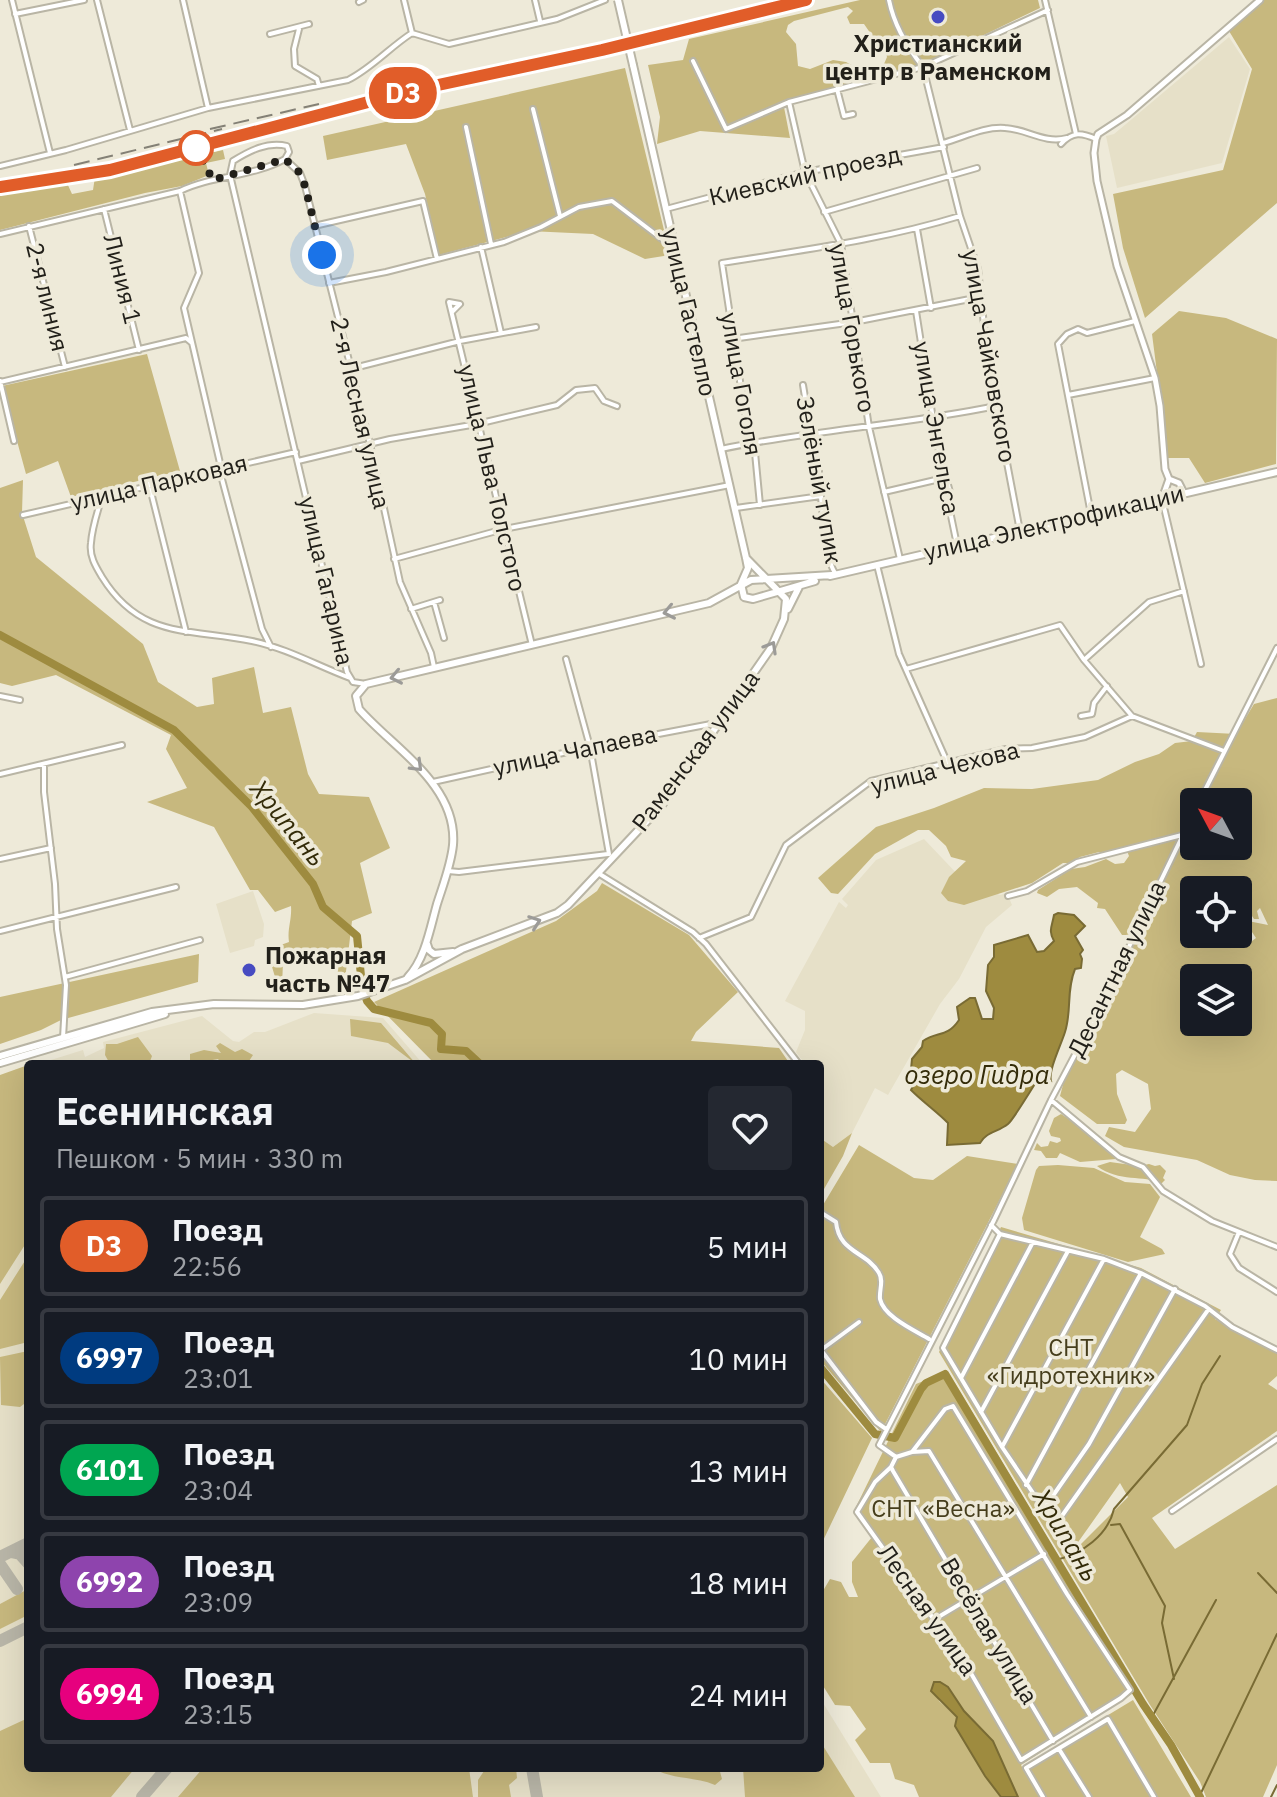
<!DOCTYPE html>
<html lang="ru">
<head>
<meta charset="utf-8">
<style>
  :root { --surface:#171b24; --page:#242831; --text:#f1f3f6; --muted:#9ea1a6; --line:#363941 }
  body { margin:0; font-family:"IBM Plex Sans",sans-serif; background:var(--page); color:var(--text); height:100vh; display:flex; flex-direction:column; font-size:30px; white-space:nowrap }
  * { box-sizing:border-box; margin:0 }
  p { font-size:26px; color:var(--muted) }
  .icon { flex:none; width:44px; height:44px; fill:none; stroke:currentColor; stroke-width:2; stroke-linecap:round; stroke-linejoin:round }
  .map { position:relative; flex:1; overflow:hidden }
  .drawer { position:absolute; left:24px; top:1060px; width:800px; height:712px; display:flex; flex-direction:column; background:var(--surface); border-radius:8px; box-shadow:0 8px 32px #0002 }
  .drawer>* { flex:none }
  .badge { padding:0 16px; border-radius:26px; font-size:28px; line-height:52px }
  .needle { width:52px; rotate:311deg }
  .tools { position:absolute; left:1180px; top:788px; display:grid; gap:16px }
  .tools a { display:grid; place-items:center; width:72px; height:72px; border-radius:8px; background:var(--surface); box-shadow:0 8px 32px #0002; font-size:40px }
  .you { position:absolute; width:40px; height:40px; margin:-20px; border:6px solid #fff; border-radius:50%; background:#1a73e8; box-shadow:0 0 0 12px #1a73e833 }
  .map>.badge { position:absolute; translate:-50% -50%; box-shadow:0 0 0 4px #fff }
  .round { display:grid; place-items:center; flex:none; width:84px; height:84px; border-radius:8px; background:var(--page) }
  .overview { display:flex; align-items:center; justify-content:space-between; height:136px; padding:0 32px }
  h1 { font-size:38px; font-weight:700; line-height:60px }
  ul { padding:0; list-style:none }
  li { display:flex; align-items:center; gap:24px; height:100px; margin:0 16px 12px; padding:0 16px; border:4px solid var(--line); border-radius:8px }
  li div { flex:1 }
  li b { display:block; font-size:30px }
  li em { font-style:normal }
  li .badge { min-width:88px; font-weight:700; text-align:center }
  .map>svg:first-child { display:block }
  .built { fill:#e6e0c8 }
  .green { fill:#c7b87e; fill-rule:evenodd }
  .water { fill:#9e8b3f; stroke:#796b34; stroke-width:2 }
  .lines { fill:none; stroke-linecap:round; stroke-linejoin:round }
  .stream { stroke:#796b34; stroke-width:2 }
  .river { stroke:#9e8b3f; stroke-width:8 }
  .taxiway { stroke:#b9b6a8; stroke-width:12 }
  .minor-casing { stroke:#b9b5a5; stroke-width:8 }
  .tertiary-casing { stroke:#b9b5a5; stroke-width:9 }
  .primary-casing { stroke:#b9b5a5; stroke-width:10 }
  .minor { stroke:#fff; stroke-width:4 }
  .tertiary { stroke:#fff; stroke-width:5 }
  .primary { stroke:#fff; stroke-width:6 }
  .rail { stroke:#848176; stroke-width:2; stroke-dasharray:16 8; stroke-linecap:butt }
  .primary-bridge-casing { stroke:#b9b5a5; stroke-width:10; stroke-linecap:butt }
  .primary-bridge { stroke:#fff; stroke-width:6 }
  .oneway { stroke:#9c9b98 }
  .line-casing { stroke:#fff; stroke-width:18 }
  .line { stroke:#e15d29; stroke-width:12 }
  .walk { stroke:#22201a; stroke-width:8; stroke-dasharray:0 14.4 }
  .poi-dot { fill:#474bc1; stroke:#eeead9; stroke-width:3 }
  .stop-dot { fill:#fff; stroke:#e15d29; stroke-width:4 }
  .labels { text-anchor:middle; stroke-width:7; stroke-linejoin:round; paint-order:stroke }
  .poi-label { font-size:24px; font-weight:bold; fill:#22201a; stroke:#eeead9 }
  .street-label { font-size:24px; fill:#22201a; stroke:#eeead9 }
  .park-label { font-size:24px; fill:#463e1c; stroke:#eeead9 }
  .water-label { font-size:26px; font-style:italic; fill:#332b08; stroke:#eeead9 }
</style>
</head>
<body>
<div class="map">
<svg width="1277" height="1797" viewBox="0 0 1277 1797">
  <rect width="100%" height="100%" fill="#eeead9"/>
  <!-- built -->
  <path class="built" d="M1229 37 1250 69 1222 163 1117 188 1106 136 1114 134 1132 119Z
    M924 839 962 879 1000 895 1007 893 1012 905 986 927 959 979 940 1004 888 1095 875 1088 852 1133 833 1147 820 1138V1064H805L796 1052 805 1030V1011L785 1001 839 902 846 908 848 905 842 899 876 860Z
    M253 891 264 924 263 937 255 940 254 946 230 953 216 904Z
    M314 1013 383 1018 423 1064H38L83 1050 85 1057 104 1048 103 1042 202 1016 233 1041 239 1042 254 1032H265Z
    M28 1067V1768H820V1698L881 1797H0V1076Z"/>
  <!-- green -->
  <path class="green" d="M860 0H1038L1040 8 924 64 783 102 790 138 700 131 657 144 660 117 648 65 683 60 689 39ZM848 7 853 11 847 17 850 24H864L873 37 882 39 887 57 884 64 857 68 846 62 833 60 810 69 798 66 796 44 786 32 788 25 794 21Z
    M1264 0H1277V203L1145 318 1123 248 1113 194 1223 170 1252 69 1229 31Z
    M625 68 670 255 645 259 593 234 529 231 439 255 425 194 406 144 327 160 323 136Z
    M223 150 225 159 206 163 209 175 182 186 145 193 0 230V196L13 191 67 183 72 194 93 190 95 177 118 174Z
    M1179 311 1226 318 1277 339 1276 464 1205 483 1189 458H1168L1152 334Z
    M147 354 180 471 71 497 58 461 26 474 2 386Z
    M23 480 22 513 36 557 143 644 158 682 197 707 214 704 212 678 254 667 263 713 291 707 308 774 319 794 369 797 390 848 360 863 372 913 352 921 344 988 329 949C310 952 300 960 283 962L282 987H278L267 950 289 942C287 929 292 920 291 906L275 912 258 890H250L214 827 147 802 187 788 166 749 171 735 56 675 12 686 0 683V488Z
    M1277 698V1181L1255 1180 1230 1175 1197 1160 1124 1147 1105 1136 1109 1127 1135 1132 1151 1109 1148 1084 1122 1070 1116 1074 1117 1094 1127 1120 1125 1124H1097L1060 1096 1064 1081 1135 942 1129 935H1122L1105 909 1097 908 1098 903 1077 887 1059 889 1047 897 1037 893 1038 890 1071 869 1085 867 1106 859 1115 864 1124 863 1129 856 1127 851 1106 854 1099 852 1080 857 1071 863H1063L1032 883 964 905 948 901 941 893 949 877 966 861 951 857 946 846 929 830H918L875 854 838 894 831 893 818 878 876 827 934 808 984 788 1032 789 1098 780 1135 762 1159 754 1175 743 1192 741 1197 732 1236 734 1254 704ZM1194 802H1238V846H1194ZM1194 890H1238V920L1244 911 1250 913 1254 919H1259L1257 911 1260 908 1268 925 1248 921V926L1256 938 1252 941 1241 935V928L1238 925V934H1194ZM1194 978H1238V1022H1194Z
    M602 883 689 935 738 992 696 1032 691 1041 779 1048 790 1064H435L374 1002 556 921 597 891Z
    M199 954 198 982 61 1020 41 1030 0 1044V997Z
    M350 1019 381 1023 416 1064 388 1043 351 1036Z
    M138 1037 152 1056 149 1064H110L105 1055 106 1044H117Z
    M220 1043 235 1052 242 1049 253 1055 247 1064H222L218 1059 190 1064V1054L204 1050 221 1053 216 1046Z
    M28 1065V1240L0 1284V1075Z
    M1061 1114 1086 1130 1116 1159 1080 1162 1060 1153 1057 1158H1046L1041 1151 1034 1150 1037 1143 1041 1147 1048 1146 1050 1141 1057 1143 1061 1141 1060 1138 1051 1136 1049 1131 1054 1118Z
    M852 1133 843 1156 820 1196V1138L833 1147Z
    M859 1145 914 1178 933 1180 967 1156 1018 1164 881 1432 820 1360V1210Z
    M1110 1162 1139 1166 1149 1164 1155 1166 1160 1165 1166 1171 1163 1178 1165 1180 1161 1184C1144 1174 1119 1183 1097 1166Z
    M1058 1165 1094 1168 1125 1182 1150 1184 1160 1197 1140 1237 1162 1249 1165 1254 1128 1262 1024 1230 1022 1218 1036 1170 1039 1166Z
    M1001 1227 1141 1268 1221 1310 1215 1319 1277 1353V1376L1268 1384 1277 1390V1431L1152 1518 1175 1549 1277 1485V1765L1263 1797H1206L1200 1782 1150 1705 939 1352ZM1120 1483 1128 1497 1069 1556V1555Z
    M28 1256V1342L0 1349V1300Z
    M28 1351V1401L20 1407 1 1405 0 1357Z
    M948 1371 1138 1690 1021 1765 1022 1767 1133 1700 1191 1797H1018L993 1741 964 1711 948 1687 940 1682H934L939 1701 957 1717 956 1726 985 1776 1001 1797H919L914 1785 895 1779 890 1763H870L855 1740 866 1729 850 1706 835 1705 820 1681V1596L830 1579 841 1582 849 1597H858L852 1582V1562L872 1537 854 1511 916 1384Z
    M820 1378 872 1438 820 1547Z
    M28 1589V1615L0 1629V1604Z
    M28 1718V1768H135L111 1797H0V1731Z
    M820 1741 855 1797H745L743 1768H820Z
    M203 1768H469L473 1797H178Z
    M486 1768H516L517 1778 509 1785 511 1797H478V1780Z
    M653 1768H719L722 1779 715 1785C694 1776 672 1780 653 1768Z"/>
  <!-- water -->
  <path class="water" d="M1058 913 1074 915 1085 926 1075 936 1083 950 1080 954 1082 959 1081 968 1075 969C1066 991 1072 1010 1065 1032 1061 1045 1048 1071 1051 1081L1038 1079C1033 1087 1013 1120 1008 1124 998 1132 986 1132 980 1143L947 1145 948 1123C936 1111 923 1102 911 1090L914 1084 910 1080 912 1059 922 1047 923 1041C937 1031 947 1038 959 1020L957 1007 970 998H975L982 1019H993L994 1008 986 991 988 965 994 957V945L1028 935 1037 952 1044 951 1054 941C1048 930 1052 927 1054 915Z
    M934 1682H940L948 1687 964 1711 993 1741 1018 1797H1001L985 1776 955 1726 957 1717 931 1691Z"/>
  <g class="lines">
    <!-- stream -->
    <path class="stream" d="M1111 1525 1120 1524 1165 1606 1162 1623 1174 1679
      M1056 1560C1082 1554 1108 1535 1114 1509L1187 1425 1202 1384 1220 1356
      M1258 1573 1277 1593
      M1152 1717 1216 1600
      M1200 1795 1277 1634
      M1271 1797 1277 1785"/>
    <!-- river -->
    <path class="river" d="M0 635 174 730 252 807 313 884 323 907 357 936 362 986 367 1001 374 1009 431 1023 442 1034 441 1049 466 1051 480 1064
      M820 1367 875 1434 880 1435
      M885 1436 895 1438 921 1389 926 1383 945 1374 1143 1704 1171 1745 1200 1797"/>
    <!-- taxiway -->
    <path class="taxiway" d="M11 1552 20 1554 28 1563
      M0 1557 28 1543
      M0 1564 17 1589
      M0 1641 28 1627
      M532 1768 537 1797
      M142 1797 167 1768"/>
    <defs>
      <path id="minor" d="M12 0 50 153
        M97 0 130 130
        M183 0 208 108
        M404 0 412 33
        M535 0 540 21
        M1045 0 1076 134
        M359 2 363 0
        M15 14 84 0
        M299 29 294 49 295 66 317 79 319 86
        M412 33 449 44 557 19 605 0
        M270 34 309 24
        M693 61 726 129 789 102 923 67C907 47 894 25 889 0
        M837 89 844 116 853 114
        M789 102 805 172 841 244 869 427 900 559
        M533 109 560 216
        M466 127 491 244
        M943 143C962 138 985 126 1005 128 1027 129 1044 144 1067 138
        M1061 144C1073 131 1082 133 1096 139
        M285 159 300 173 305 186 370 444 400 582 431 653 434 667
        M0 166 66 150 208 108 348 80C372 68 390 47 412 33
        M180 191 199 273 184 308 220 463 219 468 262 629 271 647
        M104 209 139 350
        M666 209 805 172 944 147
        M824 212 977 168
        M29 226 65 367
        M314 226 423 201 437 259
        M917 229 931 308
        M0 234 180 191C213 175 253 177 285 159L289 152 287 146C268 141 249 151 233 161L230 175 347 672 353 682 366 684
        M481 247 501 333
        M329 283 386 272 504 242 541 227 579 207 612 201 675 249
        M453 311 460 304 449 302 532 645
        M916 311 933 419 931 421 951 496V516L957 545
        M732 339 854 322 980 297
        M350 369 460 341 536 327
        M0 381 14 441
        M0 382 186 338 192 343
        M803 385 815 458 818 462C821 485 823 560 836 574
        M1068 395 1155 378
        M721 449C811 430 905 425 996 406
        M298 461 390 439 477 424 557 405 576 390 595 388 604 401 617 406
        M149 484 186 632
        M884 492 944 478
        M102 496C98 511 92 527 91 543 89 556 96 567 102 577 141 640 190 628 252 641 286 648 318 666 350 678
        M1162 499 1201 664
        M760 505 754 442 749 440 722 263C802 250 882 240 960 216
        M736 508 821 496
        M1091 514 1058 344 1067 334 1078 329 1087 333 1135 321
        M23 515 296 452
        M1020 531 988 363 978 269 960 216 923 67 1048 10
        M394 559 504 529 730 485
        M877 565 899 654 948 764
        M434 602 444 638
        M411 609 440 600
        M566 659 590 747 609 854
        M1084 660 1149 602 1184 591
        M906 669 1060 625 1084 660 1132 716
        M0 696 20 700
        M1081 716 1092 714 1094 703 1107 686
        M44 764V792L55 884 57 929 66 985 63 1038
        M0 774 122 745
        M433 782 590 747 711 724 717 727
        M1199 802 1277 648
        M0 859 51 848
        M448 871 459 872 608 854
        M598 873 693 932 706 944 799 1064
        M1008 896 1027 891 1077 862 1182 835
        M0 931 176 887
        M699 938 751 917 786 845 871 781 1006 749 1032 748 1085 737 1132 716 1224 751
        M65 977 200 940
        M1051 1100 1119 1157 1143 1167 1163 1191 1212 1221 1277 1247
        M820 1212 836 1222C839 1253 866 1251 879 1273 884 1281 879 1290 880 1299 884 1317 914 1330 929 1339
        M991 1225 1000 1234 1104 1259 1141 1273 1205 1306 1232 1327 1277 1350
        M1239 1232 1230 1254 1239 1268 1277 1292
        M1000 1234 943 1348 1002 1447 1054 1524 1059 1520 1208 1310
        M859 1322 821 1350 876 1422 886 1429
        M961 1378 1033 1242
        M981 1412 1068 1251
        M1002 1447 1104 1259
        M896 1457 912 1452 929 1451 1091 1717
        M891 1467 875 1482 857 1512 965 1663 1021 1760 1121 1698 1130 1690 1067 1594 953 1406 945 1409 912 1452
        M1026 1485 1141 1273
        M1043 1510 1089 1444 1175 1289
        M1172 1511 1277 1439
        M935 1619 1044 1554
        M1053 1741 893 1471 891 1467 896 1457 879 1445 994 1220 1051 1100 1098 1011 1194 812
        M1059 1749 1089 1797
        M1043 1797 1026 1768 1108 1719 1154 1797"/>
      <path id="tertiary" d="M1169 479 1179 483 1184 493
        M1162 499 1169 479 1165 469 1160 406 1155 378 1117 266 1097 181 1094 153 1096 139 1098 134 1127 115 1260 0"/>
      <path id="primary" d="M633 65 746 558 748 568 741 584
        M830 576 1277 472
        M741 584 744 597 753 599 815 581
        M788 609 799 587
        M427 944 429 950 434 954 453 952
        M408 977C425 959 430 929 437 904 443 885 451 865 453 845 458 785 393 748 359 709L356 696 366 684 709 603 751 580 832 575
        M0 1056 152 1012 214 1004 303 1005 358 996 405 980 462 949 557 913 568 905 662 805 771 648 784 619 786 599 746 558
        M0 1063 165 1014"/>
    </defs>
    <!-- minor casing -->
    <use href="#minor" class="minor-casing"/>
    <!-- tertiary casing -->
    <use href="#tertiary" class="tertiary-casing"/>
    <!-- primary casing -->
    <use href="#primary" class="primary-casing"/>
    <!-- minor -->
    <use href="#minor" class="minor"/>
    <!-- tertiary -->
    <use href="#tertiary" class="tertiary"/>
    <!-- primary -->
    <use href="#primary" class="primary"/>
    <!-- rail -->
    <path class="rail" d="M210 129 319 104
      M74 165 222 129
      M0 187 110 170 410 91 602 50 806 0"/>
    <defs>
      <path id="primary-bridge" d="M618 0 633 65"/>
    </defs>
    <!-- primary-bridge casing -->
    <use href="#primary-bridge" class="primary-bridge-casing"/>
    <!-- primary-bridge -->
    <use href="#primary-bridge" class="primary-bridge"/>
  </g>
  <!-- one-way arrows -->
  <defs><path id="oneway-chevron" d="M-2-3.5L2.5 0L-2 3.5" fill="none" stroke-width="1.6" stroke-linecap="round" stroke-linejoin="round" transform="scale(2)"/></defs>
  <g class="oneway">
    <use href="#oneway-chevron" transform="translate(669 612) rotate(168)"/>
    <use href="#oneway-chevron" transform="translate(771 647) rotate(-60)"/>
    <use href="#oneway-chevron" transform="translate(396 677) rotate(168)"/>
    <use href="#oneway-chevron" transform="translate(417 766) rotate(45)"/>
    <use href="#oneway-chevron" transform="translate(535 922) rotate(-20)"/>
  </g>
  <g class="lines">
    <defs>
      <path id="line" d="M0 187 110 170 410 91 602 50 806 0"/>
    </defs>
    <!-- line casing -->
    <use href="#line" class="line-casing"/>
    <!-- line -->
    <use href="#line" class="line"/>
    <!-- walk -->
    <path class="walk" d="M196 148 213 180 285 159 300 173 305 186 322 255"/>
  </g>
  <!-- markers -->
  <g class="poi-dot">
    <circle cx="938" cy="17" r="8"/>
    <circle cx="249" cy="970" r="8"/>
  </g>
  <circle class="stop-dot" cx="196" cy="148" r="16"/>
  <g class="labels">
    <!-- poi labels -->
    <g class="poi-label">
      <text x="938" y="52">Христианский<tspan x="938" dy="28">центр в Раменском</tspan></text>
      <text x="265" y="964" text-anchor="start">Пожарная<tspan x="265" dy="28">часть №47</tspan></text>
    </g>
    <!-- street labels -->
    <g class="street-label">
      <text transform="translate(805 176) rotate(-13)" y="8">Киевский проезд</text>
      <text transform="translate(122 279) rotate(76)" y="8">Линия 1</text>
      <text transform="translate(47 297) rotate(76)" y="8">2-я линия</text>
      <text transform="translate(689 312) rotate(77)" y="8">улица Гастелло</text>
      <text transform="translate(852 328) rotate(80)" y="8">улица Горького</text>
      <text transform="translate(989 356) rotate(80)" y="8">улица Чайковского</text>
      <text transform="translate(741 384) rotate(80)" y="8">улица Гоголя</text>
      <text transform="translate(360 413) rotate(77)" y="8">2-я Лесная улица</text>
      <text transform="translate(936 428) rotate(80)" y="8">улица Энгельса</text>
      <text transform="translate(492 478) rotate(77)" y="8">улица Льва Толстого</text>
      <text transform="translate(819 480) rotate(80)" y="8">Зелёный тупик</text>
      <text transform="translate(159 483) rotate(-13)" y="8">улица Парковая</text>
      <text transform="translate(1054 523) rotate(-13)" y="8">улица Электрофикации</text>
      <text transform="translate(326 581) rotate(77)" y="8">улица Гагарина</text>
      <text transform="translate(575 751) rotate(-12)" y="8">улица Чапаева</text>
      <text transform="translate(696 751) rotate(-53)" y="8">Раменская улица</text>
      <text transform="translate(945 768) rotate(-14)" y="8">улица Чехова</text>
      <text transform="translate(1117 969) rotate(-64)" y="8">Десантная улица</text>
      <text transform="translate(927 1610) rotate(55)" y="8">Лесная улица</text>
      <text transform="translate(989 1631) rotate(59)" y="8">Весёлая улица</text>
    </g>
    <!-- park labels -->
    <g class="park-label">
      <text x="1071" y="1356">СНТ<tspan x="1071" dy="28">«Гидротехник»</tspan></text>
      <text x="943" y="1517">СНТ «Весна»</text>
    </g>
    <!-- water labels -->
    <g class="water-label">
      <text transform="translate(288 823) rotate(51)" y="9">Хрипань</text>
      <text x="977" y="1084">озеро Гидра</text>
      <text transform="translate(1066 1535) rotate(59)" y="9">Хрипань</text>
    </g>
  </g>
</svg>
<div class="tools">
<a><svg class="needle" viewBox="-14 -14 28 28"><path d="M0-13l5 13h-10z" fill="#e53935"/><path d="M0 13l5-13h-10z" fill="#9ea1a6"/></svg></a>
<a><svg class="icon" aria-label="locate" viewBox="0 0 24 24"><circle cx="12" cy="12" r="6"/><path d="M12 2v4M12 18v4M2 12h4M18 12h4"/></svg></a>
<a><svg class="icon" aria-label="layers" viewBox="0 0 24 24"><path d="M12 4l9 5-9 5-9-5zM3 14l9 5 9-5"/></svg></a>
</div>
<div class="you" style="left:322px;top:255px"></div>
<b class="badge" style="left:403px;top:93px;background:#e15d29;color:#fff">D3</b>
<section class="drawer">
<div class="overview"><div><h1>Есенинская</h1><p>Пешком · 5 мин · 330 m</p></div><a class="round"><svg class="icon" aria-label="heart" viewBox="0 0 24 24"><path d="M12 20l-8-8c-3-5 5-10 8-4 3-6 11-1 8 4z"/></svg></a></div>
<ul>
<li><span class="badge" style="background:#e15d29;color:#fff">D3</span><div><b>Поезд</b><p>22:56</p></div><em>5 мин</em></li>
<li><span class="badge" style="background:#003b80;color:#fff">6997</span><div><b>Поезд</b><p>23:01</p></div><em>10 мин</em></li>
<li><span class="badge" style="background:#00a651;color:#fff">6101</span><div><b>Поезд</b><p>23:04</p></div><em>13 мин</em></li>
<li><span class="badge" style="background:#8e44ad;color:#fff">6992</span><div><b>Поезд</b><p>23:09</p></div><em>18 мин</em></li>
<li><span class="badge" style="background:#e6007e;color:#fff">6994</span><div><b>Поезд</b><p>23:15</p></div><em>24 мин</em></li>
</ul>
</section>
</div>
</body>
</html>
